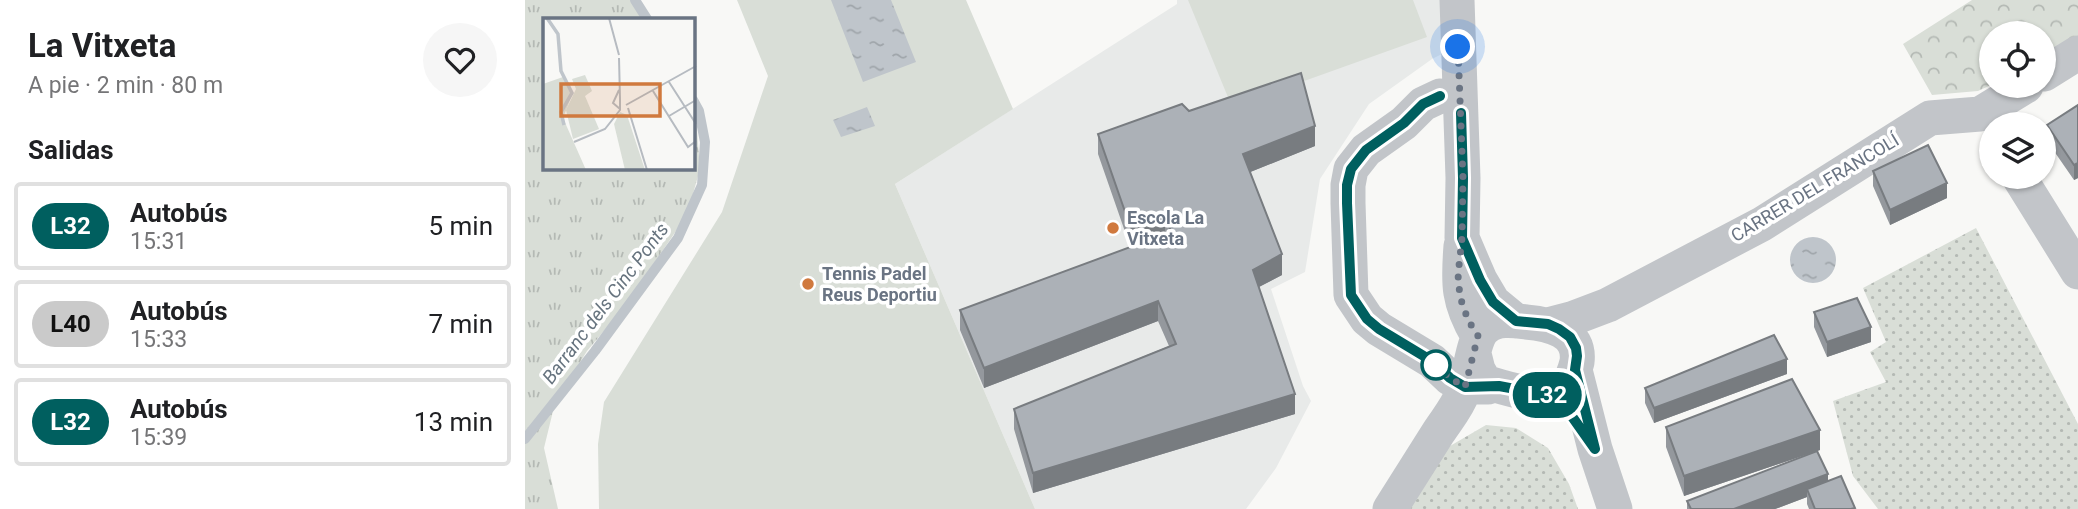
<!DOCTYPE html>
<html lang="es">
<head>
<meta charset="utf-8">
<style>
  :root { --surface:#fff; --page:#f6f6f6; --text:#202124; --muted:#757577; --line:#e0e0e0 }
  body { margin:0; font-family:Roboto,sans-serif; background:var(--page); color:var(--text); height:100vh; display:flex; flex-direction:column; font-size:26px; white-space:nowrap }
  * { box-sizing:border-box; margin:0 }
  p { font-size:23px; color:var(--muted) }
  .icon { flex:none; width:38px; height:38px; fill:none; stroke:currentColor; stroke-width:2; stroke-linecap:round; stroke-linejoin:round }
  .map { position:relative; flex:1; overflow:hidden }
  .panel { display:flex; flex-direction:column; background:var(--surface); width:525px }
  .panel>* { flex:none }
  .badge { padding:0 14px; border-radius:23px; font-size:24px; line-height:46px }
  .tools { position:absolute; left:1454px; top:21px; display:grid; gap:14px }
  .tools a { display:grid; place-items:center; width:77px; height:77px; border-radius:50%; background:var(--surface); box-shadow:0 2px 5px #0004; font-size:35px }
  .you { position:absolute; width:35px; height:35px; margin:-18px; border:5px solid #fff; border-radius:50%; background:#1a73e8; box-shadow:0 0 0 10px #1a73e833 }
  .map>.badge { position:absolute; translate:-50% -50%; box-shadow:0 0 0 4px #fff }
  h2 { padding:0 28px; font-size:26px; line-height:63px }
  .round { display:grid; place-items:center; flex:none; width:74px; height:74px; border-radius:37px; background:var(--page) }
  .overview { display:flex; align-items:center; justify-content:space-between; height:119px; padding:0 28px }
  h1 { font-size:33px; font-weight:700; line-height:52px }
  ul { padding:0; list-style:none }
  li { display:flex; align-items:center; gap:21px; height:88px; margin:0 14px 10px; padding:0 14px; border:4px solid var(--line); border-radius:7px }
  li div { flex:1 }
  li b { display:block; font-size:26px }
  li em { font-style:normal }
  li .badge { min-width:77px; font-weight:700; text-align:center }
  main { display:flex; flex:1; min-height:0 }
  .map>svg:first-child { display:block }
  .built { fill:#e8eae9 }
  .grass { fill:url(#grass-tufts) }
  .park { fill:url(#park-crowns) }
  .garden { fill:url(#garden-dots) }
  .pitch { fill:#d9ded7 }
  .water { fill:url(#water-ripples) }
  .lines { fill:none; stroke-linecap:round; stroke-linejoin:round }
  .stream { stroke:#bfc5cb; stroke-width:10 }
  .minor { stroke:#c2c5c9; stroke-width:35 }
  .wall { fill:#94989d }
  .shaded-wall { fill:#787c80 }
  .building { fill:#acb1b7; stroke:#787c80; stroke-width:2 }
  .line-casing { stroke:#fff; stroke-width:16 }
  .line { stroke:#005f5f; stroke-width:10 }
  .walk { stroke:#6a7483; stroke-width:7; stroke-dasharray:0 12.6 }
  .poi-dot { fill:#d0793e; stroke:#fff; stroke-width:2.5 }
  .stop-dot { fill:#fff; stroke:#005f5f; stroke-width:3.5 }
  .labels { text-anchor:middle; stroke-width:7; stroke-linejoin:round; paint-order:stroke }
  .street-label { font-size:18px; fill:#6a7483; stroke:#fff }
  .poi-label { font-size:18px; font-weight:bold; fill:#6a7483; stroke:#fff; text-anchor:start }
  .water-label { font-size:19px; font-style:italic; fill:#67747f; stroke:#fff }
  .inset-river { fill:none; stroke:#bfc5cb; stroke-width:3.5 }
  .inset-road { fill:none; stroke:#b6bbc1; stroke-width:2 }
  .view { fill:#d0793e; fill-opacity:0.15; stroke:#d0793e; stroke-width:3.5 }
  .inset-edge { fill:none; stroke:#6a7483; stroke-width:3.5 }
</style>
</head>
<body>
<main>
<section class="panel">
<div class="overview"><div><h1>La Vitxeta</h1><p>A pie · 2 min · 80 m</p></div><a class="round"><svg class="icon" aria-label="heart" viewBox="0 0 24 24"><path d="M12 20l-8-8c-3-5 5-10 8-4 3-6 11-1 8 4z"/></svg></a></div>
<h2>Salidas</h2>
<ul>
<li><span class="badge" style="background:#005f5f;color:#fff">L32</span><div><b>Autobús</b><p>15:31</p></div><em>5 min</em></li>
<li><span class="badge" style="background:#cacaca;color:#111">L40</span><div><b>Autobús</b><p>15:33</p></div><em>7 min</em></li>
<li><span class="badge" style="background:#005f5f;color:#fff">L32</span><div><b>Autobús</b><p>15:39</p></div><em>13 min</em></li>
</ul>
</section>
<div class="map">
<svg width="1553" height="509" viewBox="0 0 1553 509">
  <defs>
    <pattern id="grass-tufts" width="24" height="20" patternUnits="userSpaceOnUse" patternTransform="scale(1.75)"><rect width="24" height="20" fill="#d9ded7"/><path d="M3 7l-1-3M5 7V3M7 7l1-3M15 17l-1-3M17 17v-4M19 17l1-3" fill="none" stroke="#b4b9b4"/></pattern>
    <pattern id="park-crowns" width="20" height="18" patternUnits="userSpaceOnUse" patternTransform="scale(1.75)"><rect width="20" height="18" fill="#d9ded7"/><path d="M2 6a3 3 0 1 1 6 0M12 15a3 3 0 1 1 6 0" fill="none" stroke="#b4b9b4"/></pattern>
    <pattern id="garden-dots" width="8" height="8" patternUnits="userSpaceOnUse" patternTransform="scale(1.75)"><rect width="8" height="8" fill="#d9ded7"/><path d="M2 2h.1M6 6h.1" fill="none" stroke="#b4b9b4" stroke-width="1.8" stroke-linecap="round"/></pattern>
    <pattern id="water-ripples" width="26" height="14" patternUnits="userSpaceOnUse" patternTransform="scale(1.75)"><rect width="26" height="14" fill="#bfc5cb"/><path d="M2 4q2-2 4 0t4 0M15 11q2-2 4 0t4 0" fill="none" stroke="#9fa5aa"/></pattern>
  </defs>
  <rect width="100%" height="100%" fill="#f8f8f6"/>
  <!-- built -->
  <path class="built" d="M652 0H932L933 46 907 59 844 104 795 179 780 272 746 289 778 386 786 401 751 468 721 509H510L370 184 652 4Z"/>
  <!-- grass -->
  <path class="grass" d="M0 0H106L120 19H19V168H168V110L171 118 175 169 162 215 99 307 62 351 30 403 19 448 33 509H0Z"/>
  <!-- park -->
  <path class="park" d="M1447 0H1553V42L1519 59V33H1466V85L1453 91 1407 95 1378 44Z"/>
  <!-- garden -->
  <path class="garden" d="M1451 228 1553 424V509H1353L1328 476 1308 401 1361 382 1345 352 1361 342 1338 288Z
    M961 425 991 428 1023 448 1044 484 1053 509H885L898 481 925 446Z"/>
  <!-- pitch -->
  <path class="pitch" d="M212 0H441L488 109 370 184 510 509H74L73 444 79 402 197 212 243 76Z
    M663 0H888L902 37 707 107Z"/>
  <!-- water -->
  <path class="water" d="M306 0H366L391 62 338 82Z
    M342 107 350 126 316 137 308 120Z
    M1265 260a23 23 0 1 1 46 0a23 23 0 1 1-46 0Z"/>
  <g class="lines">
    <!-- stream -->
    <path class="stream" d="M110 0 122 19
      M0 439 70 351 153 238 177 185 180 142 174 111 168 100"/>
    <!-- minor -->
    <path class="minor" d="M932 0 938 178 937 238 955 280 968 302 991 321
      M1519 74 1553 53
      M915 96 898 104 879 123 841 150 826 169 823 185V203L826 295 842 319 854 329 907 361 925 378 940 387H963
      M1494 177 1553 272
      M936 246C933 284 933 302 953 336
      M1023 325 1046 319 1083 305 1237 224 1405 118 1455 114 1501 86
      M1050 370 1070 449 1090 509
      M865 509C881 484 897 458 913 433 922 419 932 408 938 392 946 375 947 339 960 328 971 318 987 320 1001 322 1024 324 1056 331 1052 362 1050 370 1047 379 1042 386 1025 404 980 388 960 382L953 370 949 354"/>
  </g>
  <!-- wall -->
  <path class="wall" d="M1553 105V178L1549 180 1522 141V125Z
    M573 134 790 146 725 172 757 275 734 287 770 414 508 493 489 429V409L644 346 633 321 459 388 435 330V310L640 234V233L605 246 573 154Z
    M1348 171 1422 198 1365 225 1348 186Z
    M1289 312 1346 342 1302 357 1289 327Z
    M1262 374 1129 423 1120 403V388Z
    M1141 427 1295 450 1292 451 1303 481 1330 509H1284L1282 504V497L1250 509H1162V501L1286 453 1159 496 1141 447Z"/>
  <!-- shaded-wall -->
  <path class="shaded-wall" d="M790 126V146L718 175V154Z
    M1553 163V178L1549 180V165Z
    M1422 183V198L1365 225V210Z
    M640 213V233L605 246V226Z
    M757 254V275L728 290V270Z
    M633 301V321L459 388V368Z
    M1346 327V342L1302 357V342Z
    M1262 359V374L1129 423V408Z
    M770 394V414L508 493V473Z
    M1295 430V450L1159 496V476Z
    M1303 474V489H1282V497L1250 509H1209Z"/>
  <!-- building -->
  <path class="building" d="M776 73 790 126 718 154 757 254 728 270 770 394 508 473 489 409 651 344 633 301 459 368 435 310 646 232 640 213 605 226 573 134 657 104 664 111Z
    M1553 105V163L1549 165 1522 125Z
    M1403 145 1422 183 1365 210 1348 171Z
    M1332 298 1346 327 1302 342 1289 312Z
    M1249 335 1262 359 1129 408 1120 388Z
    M1267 379 1295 430 1159 476 1141 427Z
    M1292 451 1303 474 1209 509H1166L1162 501Z
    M1316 476 1330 508 1326 509H1290L1282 489Z"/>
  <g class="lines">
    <defs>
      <path id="line" d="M915 96 898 104 879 123 841 150 826 169 822 185V203L826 295 842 319 854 329 907 361 925 378 940 387 974 386 1023 395 1041 408 1070 449 1050 370 1052 356 1051 348 1045 337 1034 329 1023 324 991 321 968 302 955 280 937 238 938 178 936 113"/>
    </defs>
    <!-- line casing -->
    <use href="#line" class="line-casing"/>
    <!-- line -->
    <use href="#line" class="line"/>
    <!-- walk -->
    <path class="walk" d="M911 365 907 361 925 378 940 387 953 336 943 320 935 297 933 275 937 238 938 178 933 47"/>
  </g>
  <!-- markers -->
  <g class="poi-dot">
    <circle cx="588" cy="228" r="7"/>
    <circle cx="283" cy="284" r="7"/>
  </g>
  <circle class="stop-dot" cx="911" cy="365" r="14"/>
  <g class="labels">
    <!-- street labels -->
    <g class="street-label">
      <text transform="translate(1290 188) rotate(-31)" y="6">CARRER DEL FRANCOLÍ</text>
    </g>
    <!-- poi labels -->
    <g class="poi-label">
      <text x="602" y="224">Escola La<tspan x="602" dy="21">Vitxeta</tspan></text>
      <text x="297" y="280">Tennis Padel<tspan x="297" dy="21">Reus Deportiu</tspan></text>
    </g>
    <!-- water labels -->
    <g class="water-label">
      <text transform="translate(80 303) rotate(-53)" y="7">Barranc dels Cinc Ponts</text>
    </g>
  </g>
  <!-- overview -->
  <g transform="translate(18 18)">
    <rect width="152" height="152" fill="#f8f8f6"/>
    <path d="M20 59 29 77 20 100 43 152H2L0 66Z" fill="#d9ded7"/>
    <path d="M77 94 84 97 102 152H82L71 106Z" fill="#d9ded7"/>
    <path d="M42 57 49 73 42 78 56 111 30 121 23 92 33 71 29 61Z" fill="#d9ded7"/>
    <path class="inset-river" d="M4 0 15 16 18 53 29 75 18 94 21 107"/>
    <path class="inset-road" d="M66 0 76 37M76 40 77 81M126 64 153 106M76 72 70 85 77 91M110 73 145 129 153 123M83 87 153 48M85 90 104 152M126 98 153 82M31 124 62 111 77 92V81"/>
    <path class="view" d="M18 66H117V98H18Z"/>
    <rect width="152" height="152" class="inset-edge"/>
  </g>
</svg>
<div class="tools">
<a><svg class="icon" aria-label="locate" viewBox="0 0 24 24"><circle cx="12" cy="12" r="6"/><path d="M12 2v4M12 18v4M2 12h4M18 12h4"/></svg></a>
<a><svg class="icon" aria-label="layers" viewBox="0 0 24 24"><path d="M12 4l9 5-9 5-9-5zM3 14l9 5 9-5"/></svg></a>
</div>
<div class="you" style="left:933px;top:47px"></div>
<b class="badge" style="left:1022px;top:395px;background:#005f5f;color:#fff">L32</b>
</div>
</main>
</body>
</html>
